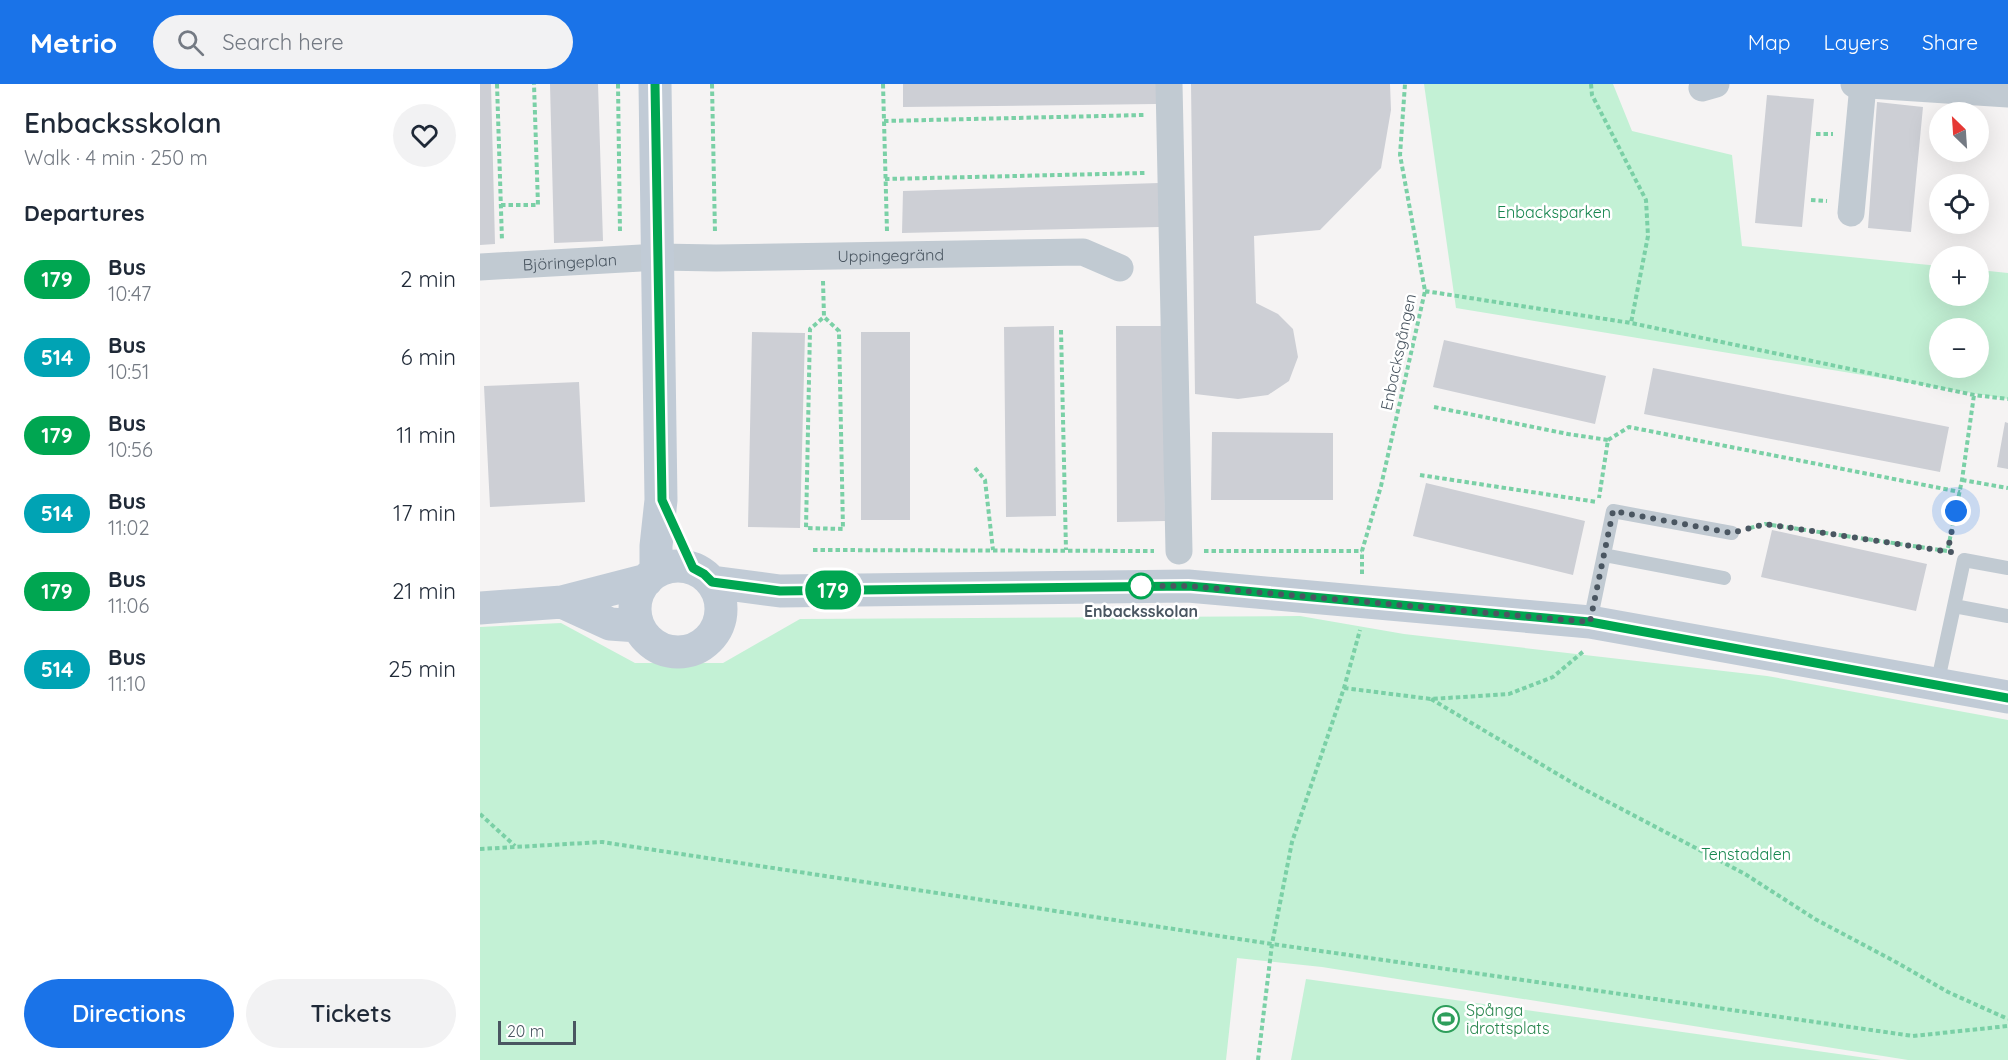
<!DOCTYPE html>
<html lang="en">
<head>
<meta charset="utf-8">
<style>
  :root { --surface:#fff; --page:#f2f2f3; --text:#1f2937; --muted:#747a83; --accent:#1a73e8 }
  body { margin:0; font-family:Quicksand,sans-serif; background:var(--page); color:var(--text); height:100vh; display:flex; flex-direction:column; font-size:22px; white-space:nowrap }
  * { box-sizing:border-box; margin:0 }
  p { font-size:20px; color:var(--muted) }
  .icon { flex:none; width:33px; height:33px; fill:none; stroke:currentColor; stroke-width:2; stroke-linecap:round; stroke-linejoin:round }
  .map { position:relative; flex:1; overflow:hidden }
  .drawer { display:flex; flex-direction:column; background:var(--surface); width:480px }
  .drawer>* { flex:none }
  .badge { padding:0 12px; border-radius:20px; font-size:21px; line-height:39px }
  .needle { width:39px; rotate:335deg }
  .buttons { position:absolute; left:1449px; top:18px; display:grid; gap:12px }
  .buttons a { display:grid; place-items:center; width:60px; height:60px; border-radius:50%; background:var(--surface); box-shadow:0 6px 24px #0002; font-size:30px }
  .scale { position:absolute; left:18px; bottom:15px; width:78px; box-sizing:border-box; padding-left:6px; border:3px solid #4a5661; border-top:0; font-size:16px; line-height:21px; white-space:nowrap; color:#4a5661; -webkit-text-stroke:4px #fff; paint-order:stroke }
  .you { position:absolute; width:30px; height:30px; margin:-15px; border:4px solid #fff; border-radius:50%; background:#1a73e8; box-shadow:0 0 0 9px #1a73e833 }
  .map>.badge { position:absolute; translate:-50% -50%; box-shadow:0 0 0 3px #fff }
  h2 { padding:0 24px; font-size:22px; line-height:54px }
  .round { display:grid; place-items:center; flex:none; width:63px; height:63px; border-radius:32px; background:var(--page) }
  .overview { display:flex; align-items:center; justify-content:space-between; height:102px; padding:0 24px }
  h1 { font-size:28px; font-weight:600; line-height:45px }
  .action { display:flex; gap:12px; margin-top:auto; padding:12px 24px }
  .action a { flex:1; height:69px; border-radius:36px; background:var(--accent); color:#fff; font-size:24px; font-weight:600; line-height:69px; text-align:center }
  .action a+a { background:var(--page); color:var(--text) }
  ul { padding:0; list-style:none }
  li { display:flex; align-items:center; gap:18px; height:78px; padding:0 24px }
  li div { flex:1 }
  li b { display:block; font-size:22px }
  li em { font-style:normal }
  li .badge { min-width:66px; font-weight:700; text-align:center }
  header { display:flex; align-items:center; gap:36px; box-sizing:border-box; height:84px; padding:0 30px; background:var(--accent); color:#fff }
  header strong { font-size:28px }
  nav { display:flex; gap:33px; margin-inline-start:auto; font-size:21px }
  .search { width:420px; height:54px; background:var(--page); display:flex; align-items:center; gap:15px; box-sizing:border-box; padding:0 21px; border-radius:33px; color:var(--muted); font-size:22px }
  main { display:flex; flex:1; min-height:0 }
  .map>svg:first-child { display:block }
  .green { fill:#c3f1d5; fill-rule:evenodd }
  .building { fill:#cdcfd5 }
  .lines { fill:none; stroke-linecap:round; stroke-linejoin:round }
  .path { stroke:#7ad0a6; stroke-width:4; stroke-dasharray:4.5 3; stroke-linecap:butt }
  .lane { stroke:#c1cad2; stroke-width:14 }
  .street { stroke:#c1cad2; stroke-width:27 }
  .secondary { stroke:#c1cbd6; stroke-width:33 }
  .line-casing { stroke:#fff; stroke-width:14 }
  .line { stroke:#00a651; stroke-width:9 }
  .walk { stroke:#4a5661; stroke-width:6; stroke-dasharray:0 10.8 }
  .stop-dot { fill:#fff; stroke:#00a651; stroke-width:3 }
  .labels { text-anchor:middle; stroke-width:5; stroke-linejoin:round; paint-order:stroke }
  .park-label { font-size:16px; fill:#17864f; stroke:#fff }
  .street-label { font-size:16px; fill:#4a5661; stroke:#fff }
  .stop-label { font-size:16px; font-weight:bold; fill:#4a5661; stroke:#fff }
  .leisure-label { font-size:16px; fill:#27864d; stroke:#fff; text-anchor:start }
</style>
</head>
<body>
<header>
<strong>Metrio</strong>
<div class="search"><svg class="icon" aria-label="search" viewBox="0 0 24 24"><circle cx="10" cy="10" r="6"/><path d="M15 15l6 6"/></svg>Search here</div>
<nav><a>Map</a><a>Layers</a><a>Share</a></nav>
</header>
<main>
<section class="drawer">
<div class="overview"><div><h1>Enbacksskolan</h1><p>Walk · 4 min · 250 m</p></div><a class="round"><svg class="icon" aria-label="heart" viewBox="0 0 24 24"><path d="M12 20l-8-8c-3-5 5-10 8-4 3-6 11-1 8 4z"/></svg></a></div>
<h2>Departures</h2>
<ul>
<li><span class="badge" style="background:#00a651;color:#fff">179</span><div><b>Bus</b><p>10:47</p></div><em>2 min</em></li>
<li><span class="badge" style="background:#00a3b4;color:#fff">514</span><div><b>Bus</b><p>10:51</p></div><em>6 min</em></li>
<li><span class="badge" style="background:#00a651;color:#fff">179</span><div><b>Bus</b><p>10:56</p></div><em>11 min</em></li>
<li><span class="badge" style="background:#00a3b4;color:#fff">514</span><div><b>Bus</b><p>11:02</p></div><em>17 min</em></li>
<li><span class="badge" style="background:#00a651;color:#fff">179</span><div><b>Bus</b><p>11:06</p></div><em>21 min</em></li>
<li><span class="badge" style="background:#00a3b4;color:#fff">514</span><div><b>Bus</b><p>11:10</p></div><em>25 min</em></li>
</ul>
<div class="action"><a>Directions</a><a>Tickets</a></div>
</section>
<div class="map">
<svg width="1528" height="976" viewBox="0 0 1528 976">
  <rect width="100%" height="100%" fill="#f5f3f3"/>
  <!-- green -->
  <path class="green" d="M944 0H1133L1152 47 1252 71 1262 162 1459 182 1460 212H1498L1499 186 1528 189V315L976 224ZM1460 244H1498V284H1460Z
    M820 532 924 550 1287 592 1528 636V976H1428L842 883 757 874 746 976H0V543L81 539 155 579H243L320 535Z
    M826 895 1401 976H811Z"/>
  <!-- building -->
  <path class="building" d="M0 0H11L15 160 0 161Z
    M70 0H118L123 157 74 159Z
    M423 0H676V20L423 23Z
    M711 0H910L911 26 901 84 840 146 774 152 776 219 798 230 813 245 818 273 809 297 788 311 758 315 715 310Z
    M1287 11 1334 15 1322 143 1275 139Z
    M1397 18 1443 23 1431 148 1388 144Z
    M679 99V143L422 149 423 107Z
    M574 242 576 432 526 433 524 243Z
    M636 242H683L685 437 637 438Z
    M272 248 325 249 320 444 268 443Z
    M381 248H430V436H381Z
    M964 256 1126 292 1115 340 953 303Z
    M1173 284 1469 343 1460 388 1164 330Z
    M99 298 105 418 10 423 4 302Z
    M1525 338 1528 339V385L1517 383Z
    M732 348 853 349V416H731Z
    M946 399 1105 437 1093 491 933 452Z
    M1292 446 1447 480 1436 527 1281 493Z"/>
  <g class="lines">
    <!-- path -->
    <path class="path" d="M17 0 22 157
      M138 0 140 149
      M232 0 235 149
      M403 0 407 147
      M1111 0 1112 11 1166 116 1168 152 1151 239
      M404 37 664 31
      M1336 50H1353
      M405 95 665 89
      M1331 116 1347 117
      M21 121H58L54 0
      M343 197 344 233 359 247 363 445 326 444 330 245 344 233
      M945 207 1151 239 1494 311 1528 315
      M581 246 586 466
      M954 323 1088 350 1128 356 1119 414
      M1128 356 1149 343 1480 408
      M495 384 505 396 513 466
      M940 391 1117 418
      M1482 396 1528 404
      M1270 444 1285 440 1467 467
      M1468 464 1482 396 1494 311
      M333 466 674 467
      M724 467H882
      M882 490V467L901 402 945 207 920 71 925 0
      M864 604 951 615 1029 610 1073 593 1105 566
      M951 615 1096 701 1265 790 1335 835 1414 877 1468 908 1528 935
      M0 730 35 762
      M0 765 122 758 792 860 1433 952 1528 942
      M778 976 792 860 812 758 864 604 880 546"/>
    <!-- lane -->
    <path class="lane" d="M1124 471 1244 494
      M1474 522 1528 532
      M1110 538 1133 427 1252 449
      M1457 601 1484 476 1528 484"/>
    <!-- street -->
    <g class="street">
      <path d="M689 0 699 467"/>
      <path d="M1374 0 1528 10"/>
      <path d="M1222 4 1236 0"/>
      <path d="M1371 129 1383 1"/>
      <path id="s1" d="M0 183 179 173 236 174 603 168 640 184"/>
    </g>
    <!-- secondary -->
    <path class="secondary" d="M175 0 181 416 176 462V488
      M155 525a43 43 0 1 1 86 0a43 43 0 1 1-86 0Z
      M232 498 300 507 708 502 1110 538 1528 613
      M82 518 130 540 158 542
      M0 524 82 518 167 496"/>
  </g>
  <g class="lines">
    <defs>
      <path id="line" d="M175 0 182 416 213 484 224 490 232 498 300 507 708 502 732 504 1110 538 1528 614"/>
    </defs>
    <!-- line casing -->
    <use href="#line" class="line-casing"/>
    <!-- line -->
    <use href="#line" class="line"/>
    <!-- walk -->
    <path class="walk" d="M661 502H708L1110 538 1133 427 1252 449 1285 440 1471 468 1468 465 1476 427"/>
  </g>
  <!-- icons -->
  <defs>
    <symbol id="stadium-ring" viewBox="-11 -11 22 22"><circle r="9.5" fill="#fff" stroke="#2e9e5b" stroke-width="1.5"/><path d="M0-5a6.5 5 0 1 0 0 10a6.5 5 0 1 0 0-10ZM-3.5-1.8h7v3.6h-7Z" fill="#2e9e5b"/></symbol>
  </defs>
  <g fill-rule="evenodd">
    <use href="#stadium-ring" x="951" y="920" width="30" height="30"/>
  </g>
  <!-- markers -->
  <circle class="stop-dot" cx="661" cy="502" r="12"/>
  <g class="labels">
    <!-- park labels -->
    <g class="park-label">
      <text x="1074" y="134">Enbacksparken</text>
      <text x="1266" y="776">Tenstadalen</text>
    </g>
    <!-- street labels -->
    <g class="street-label">
      <text dy="6" stroke="none"><textPath href="#s1" startOffset="411">Uppingegränd</textPath></text>
      <text dy="6" stroke="none"><textPath href="#s1" startOffset="90">Björingeplan</textPath></text>
      <text transform="translate(918 268) rotate(-78)" y="6">Enbacksgången</text>
    </g>
    <!-- stop labels -->
    <g class="stop-label">
      <text x="661" y="533">Enbacksskolan</text>
    </g>
    <!-- leisure labels -->
    <g class="leisure-label">
      <text x="986" y="932">Spånga<tspan x="986" dy="18">idrottsplats</tspan></text>
    </g>
  </g>
</svg>
<div class="buttons">
<a><svg class="needle" viewBox="-14 -14 28 28"><path d="M0-13l5 13h-10z" fill="#e53935"/><path d="M0 13l5-13h-10z" fill="#747a83"/></svg></a>
<a><svg class="icon" aria-label="locate" viewBox="0 0 24 24"><circle cx="12" cy="12" r="6"/><path d="M12 2v4M12 18v4M2 12h4M18 12h4"/></svg></a>
<a>+</a>
<a>−</a>
</div>
<div class="scale">20 m</div>
<div class="you" style="left:1476px;top:427px"></div>
<b class="badge" style="left:353px;top:506px;background:#00a651;color:#fff">179</b>
</div>
</main>
</body>
</html>
